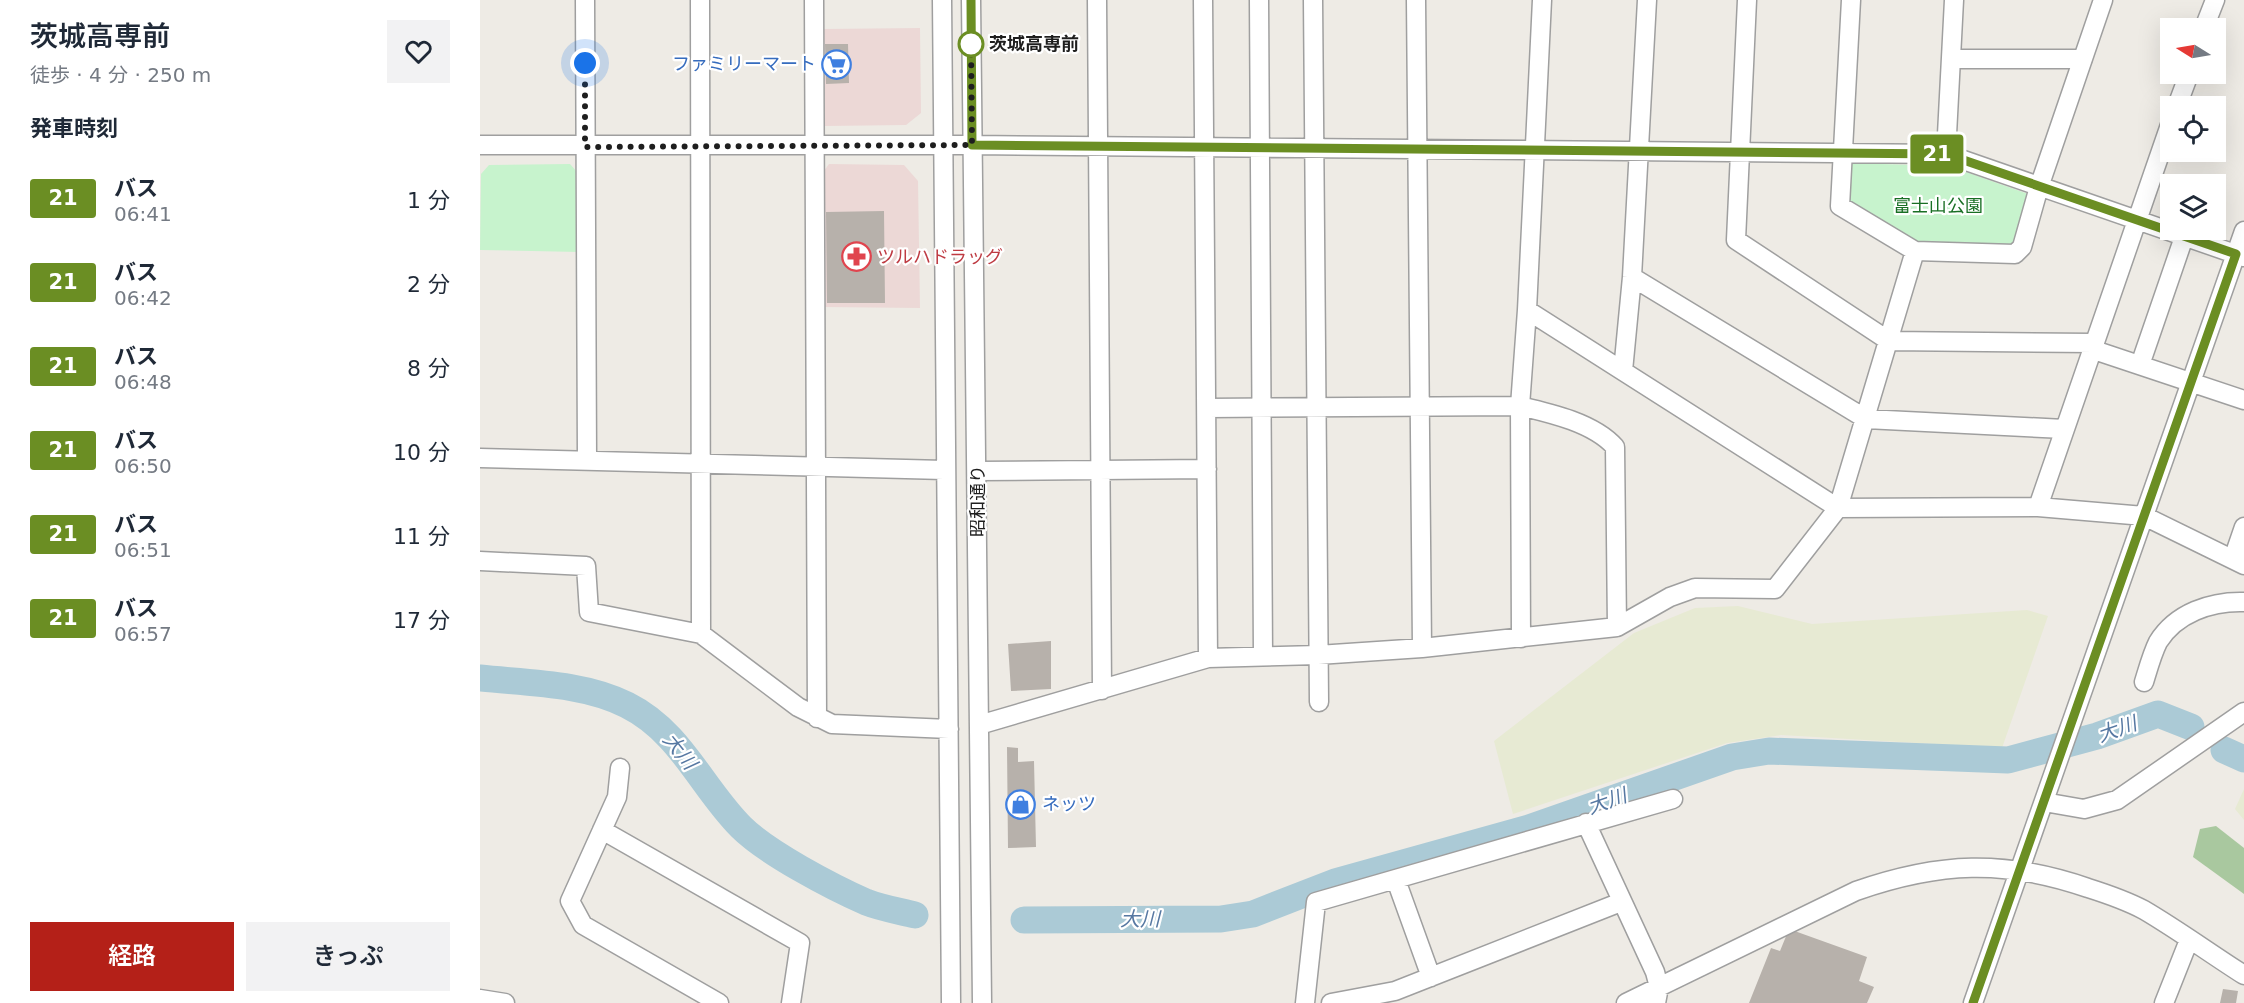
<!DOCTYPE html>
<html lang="ja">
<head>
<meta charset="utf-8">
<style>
  :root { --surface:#fff; --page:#f2f2f3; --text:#1f2937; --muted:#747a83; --accent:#b42018 }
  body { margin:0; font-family:"DejaVu Sans","Noto Sans JP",sans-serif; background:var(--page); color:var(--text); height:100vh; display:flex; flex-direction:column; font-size:22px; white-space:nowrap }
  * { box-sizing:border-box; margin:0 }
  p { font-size:20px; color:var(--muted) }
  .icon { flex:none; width:33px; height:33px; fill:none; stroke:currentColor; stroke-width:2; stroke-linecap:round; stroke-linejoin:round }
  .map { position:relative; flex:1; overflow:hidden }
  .drawer { display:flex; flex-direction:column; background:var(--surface); width:480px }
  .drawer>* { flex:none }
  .badge { padding:0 12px; border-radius:4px; font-size:21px; line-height:39px }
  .needle { width:39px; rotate:281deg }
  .tools { position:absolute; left:1680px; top:18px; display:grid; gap:12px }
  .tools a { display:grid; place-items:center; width:66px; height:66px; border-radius:0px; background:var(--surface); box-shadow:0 6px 24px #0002; font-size:30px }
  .you { position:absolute; width:30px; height:30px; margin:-15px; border:4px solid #fff; border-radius:50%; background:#1a73e8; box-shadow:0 0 0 9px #1a73e833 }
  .map>.badge { position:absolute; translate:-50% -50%; box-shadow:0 0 0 3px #fff }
  h2 { padding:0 30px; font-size:22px; line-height:54px }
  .round { display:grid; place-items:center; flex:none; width:63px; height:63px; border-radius:0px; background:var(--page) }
  .summary { display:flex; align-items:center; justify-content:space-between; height:102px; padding:0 30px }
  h1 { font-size:28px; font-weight:600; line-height:45px }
  .cta { display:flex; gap:12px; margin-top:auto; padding:12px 30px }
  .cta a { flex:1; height:69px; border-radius:0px; background:var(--accent); color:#fff; font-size:24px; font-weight:600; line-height:69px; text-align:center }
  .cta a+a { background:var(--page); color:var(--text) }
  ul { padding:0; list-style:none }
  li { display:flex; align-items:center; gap:18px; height:84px; padding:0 30px }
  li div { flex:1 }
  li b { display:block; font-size:22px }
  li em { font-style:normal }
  li .badge { min-width:66px; font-weight:700; text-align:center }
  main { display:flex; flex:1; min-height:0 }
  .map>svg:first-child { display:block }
  .commercial { fill:#ecd8d6 }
  .farmland { fill:#e7ead3 }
  .forest { fill:#a9c89f }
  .park { fill:#c7f3cd }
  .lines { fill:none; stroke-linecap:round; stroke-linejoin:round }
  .river { stroke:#abcad6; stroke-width:27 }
  .building { fill:#b7b1ab }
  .minor-casing { stroke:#9f9f9f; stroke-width:21 }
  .minor { stroke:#fff; stroke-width:18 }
  .line-casing { stroke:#fff; stroke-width:14 }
  .line { stroke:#6b8e23; stroke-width:9 }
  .walk { stroke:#1e1e1e; stroke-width:6; stroke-dasharray:0 10.8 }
  .stop-dot { fill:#fff; stroke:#6b8e23; stroke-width:3 }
  .labels { text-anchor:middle; stroke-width:4.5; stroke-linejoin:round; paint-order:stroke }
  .stop-label { font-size:18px; font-weight:bold; fill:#1e1e1e; stroke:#fff; text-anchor:start }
  .shop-label { font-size:18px; fill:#366cbe; stroke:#fff; text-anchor:end }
  .park-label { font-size:18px; fill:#196f24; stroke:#fff }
  .health-label { font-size:18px; fill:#be3a42; stroke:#fff; text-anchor:start }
  .street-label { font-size:18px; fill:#1e1e1e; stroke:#fff }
  .water-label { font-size:20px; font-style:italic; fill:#5678a2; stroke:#fff }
</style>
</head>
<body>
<main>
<section class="drawer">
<div class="summary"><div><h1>茨城高専前</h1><p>徒歩 · 4 分 · 250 m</p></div><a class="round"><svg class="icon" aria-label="heart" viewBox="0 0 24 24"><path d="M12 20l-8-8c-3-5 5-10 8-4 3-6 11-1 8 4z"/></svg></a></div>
<h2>発車時刻</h2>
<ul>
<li><span class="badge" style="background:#6b8e23;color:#fff">21</span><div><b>バス</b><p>06:41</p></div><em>1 分</em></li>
<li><span class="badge" style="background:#6b8e23;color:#fff">21</span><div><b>バス</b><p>06:42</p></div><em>2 分</em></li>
<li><span class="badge" style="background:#6b8e23;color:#fff">21</span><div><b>バス</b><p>06:48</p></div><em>8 分</em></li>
<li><span class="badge" style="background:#6b8e23;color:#fff">21</span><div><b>バス</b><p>06:50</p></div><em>10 分</em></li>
<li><span class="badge" style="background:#6b8e23;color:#fff">21</span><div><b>バス</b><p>06:51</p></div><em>11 分</em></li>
<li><span class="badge" style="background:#6b8e23;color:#fff">21</span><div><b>バス</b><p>06:57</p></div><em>17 分</em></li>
</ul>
<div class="cta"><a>経路</a><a>きっぷ</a></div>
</section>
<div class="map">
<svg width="1764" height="1003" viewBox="0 0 1764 1003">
  <rect width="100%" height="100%" fill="#eeebe5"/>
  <!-- commercial -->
  <path class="commercial" d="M440 28 441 113 426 125 345 126 344 29Z
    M349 164 424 165 438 181 440 308 343 307 341 175Z"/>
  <!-- farmland -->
  <path class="farmland" d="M1258 606 1332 624 1547 610 1568 616 1522 748 1301 735 1247 743 1033 814 1014 741 1154 633 1215 608Z
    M1764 789V820L1755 809Z"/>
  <!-- forest -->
  <path class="forest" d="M1736 826 1764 848V894L1713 857 1720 829Z"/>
  <!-- park -->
  <path class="park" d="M1368 163 1469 166 1551 195 1536 249 1436 246 1365 204Z
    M90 164 98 173 99 252 0 250 1 174 9 165Z"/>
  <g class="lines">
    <!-- river -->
    <path class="river" d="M0 678C47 683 104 683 147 705 201 732 221 787 261 827 287 853 352 887 386 902 401 908 419 911 435 915
      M1744 750 1764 759
      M544 920 741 919 773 914 855 882 1049 828 1252 757 1289 751 1528 760 1617 736 1678 714 1711 727"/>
  </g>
  <!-- building -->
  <path class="building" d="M345 44H368L369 83 346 84Z
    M404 211 405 303H347L346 212Z
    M571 641V689L531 691 528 644Z
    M527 747 538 748V762L554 761 556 847 528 848Z
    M1309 929 1387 957 1379 981 1394 987 1387 1003H1269L1291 948 1300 951Z
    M1743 989 1758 991 1756 1003H1740Z"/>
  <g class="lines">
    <defs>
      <path id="minor" d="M105 0 107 459
        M220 0 221 634
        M334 0 337 718
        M462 0 471 1003
        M491 0 502 1003
        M617 0 622 690
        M723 0 728 658
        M779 0 783 656
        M833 0 839 702
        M936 0 942 648
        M1267 0 1256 240 1409 341 1613 343
        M1371 0 1360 206 1435 251 1535 254 1542 247 1559 187 1623 0
        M1724 28 1735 0
        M1471 59H1603
        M1697 106 1709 74
        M0 145H493L1466 154 1764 257
        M1466 154 1474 0
        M1152 277 1386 419 1584 429
        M1047 310 1358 508 1558 507 1664 516 1764 565
        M1611 349 1764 400
        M1660 365 1704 237
        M1143 371 1152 277 1167 0
        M727 408 1040 406C1070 413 1114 423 1135 447L1137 627
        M0 458 464 470
        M498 471 727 469
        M1558 507 1690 125
        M1753 559 1764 527
        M0 561 106 566 109 612 221 634 318 707 352 724 469 729
        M1041 638 1040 406 1047 310 1062 0
        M1664 682C1668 669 1672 654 1678 642 1696 613 1731 601 1764 602
        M499 725 728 658 838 655 942 648 1137 627 1190 597 1215 588 1295 589 1358 508 1435 251
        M140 768 137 797 90 901 103 925 239 1003
        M1564 802 1604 809 1637 800 1764 712
        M1106 823 1175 972 1179 987 1176 1003
        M122 830 320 943 311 1003
        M916 880 951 977
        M0 999 25 1003
        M825 1003 836 902 1193 799
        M851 1003 915 991 1141 902
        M1146 1003 1376 891C1459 862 1524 859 1608 888 1627 894 1647 901 1664 910 1698 930 1731 954 1764 975
        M1493 1003 1764 231
        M1684 1003 1709 940"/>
    </defs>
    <!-- minor casing -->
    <use href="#minor" class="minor-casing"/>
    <!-- minor -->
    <use href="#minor" class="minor"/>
  </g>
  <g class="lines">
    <defs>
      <path id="line" d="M491 0 492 145 1466 154 1756 254 1493 1003"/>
    </defs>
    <!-- line casing -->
    <use href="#line" class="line-casing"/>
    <!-- line -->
    <use href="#line" class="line"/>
    <!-- walk -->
    <path class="walk" d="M105 63V147L492 145 491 41V44"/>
  </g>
  <!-- icons -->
  <defs>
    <symbol id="supermarket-ring" viewBox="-11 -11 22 22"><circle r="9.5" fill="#fff" stroke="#3f7fe0" stroke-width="1.5"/><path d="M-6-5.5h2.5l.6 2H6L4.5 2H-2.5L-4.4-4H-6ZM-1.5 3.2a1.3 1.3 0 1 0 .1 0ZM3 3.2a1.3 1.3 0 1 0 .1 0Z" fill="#3f7fe0"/></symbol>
    <symbol id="pharmacy-ring" viewBox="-11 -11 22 22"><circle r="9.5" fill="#fff" stroke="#e0444e" stroke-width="1.5"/><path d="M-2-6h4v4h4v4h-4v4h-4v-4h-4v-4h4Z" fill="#e0444e"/></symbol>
    <symbol id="shop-ring" viewBox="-11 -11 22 22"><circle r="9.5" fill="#fff" stroke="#3f7fe0" stroke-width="1.5"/><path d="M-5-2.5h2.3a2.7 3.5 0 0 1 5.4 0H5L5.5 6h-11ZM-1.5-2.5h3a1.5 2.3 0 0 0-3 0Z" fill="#3f7fe0"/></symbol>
  </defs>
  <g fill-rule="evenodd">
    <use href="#supermarket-ring" x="340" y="48" width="33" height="33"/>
    <use href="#pharmacy-ring" x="360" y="240" width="33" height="33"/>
    <use href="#shop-ring" x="524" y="788" width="33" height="33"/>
  </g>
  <!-- markers -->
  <circle class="stop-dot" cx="491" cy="44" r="12"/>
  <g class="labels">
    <!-- stop labels -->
    <g class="stop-label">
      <text x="509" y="50">茨城高専前</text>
    </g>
    <!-- shop labels -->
    <g class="shop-label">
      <text x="336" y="70">ファミリーマート</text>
      <text x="562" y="810" text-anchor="start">ネッツ</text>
    </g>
    <!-- park labels -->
    <g class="park-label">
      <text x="1458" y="212">富士山公園</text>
    </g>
    <!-- health labels -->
    <g class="health-label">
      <text x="397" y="263">ツルハドラッグ</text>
    </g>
    <!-- street labels -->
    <g class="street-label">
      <text transform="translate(498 501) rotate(-90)" y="6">昭和通り</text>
    </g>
    <!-- water labels -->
    <g class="water-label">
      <text transform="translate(1637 729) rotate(-19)" y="7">大川</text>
      <text transform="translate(200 751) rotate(51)" y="7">大川</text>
      <text transform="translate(1127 801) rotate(-19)" y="7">大川</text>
      <text x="660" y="926">大川</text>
    </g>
  </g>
</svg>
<div class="tools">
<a><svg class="needle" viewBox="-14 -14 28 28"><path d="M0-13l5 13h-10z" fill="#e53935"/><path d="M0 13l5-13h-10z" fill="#747a83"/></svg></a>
<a><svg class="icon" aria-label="locate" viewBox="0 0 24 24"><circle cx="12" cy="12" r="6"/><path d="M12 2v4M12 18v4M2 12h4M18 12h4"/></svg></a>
<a><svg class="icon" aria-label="layers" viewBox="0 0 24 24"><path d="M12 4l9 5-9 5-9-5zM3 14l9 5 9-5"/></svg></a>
</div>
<div class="you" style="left:105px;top:63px"></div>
<b class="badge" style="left:1457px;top:154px;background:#6b8e23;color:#fff">21</b>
</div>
</main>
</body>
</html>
